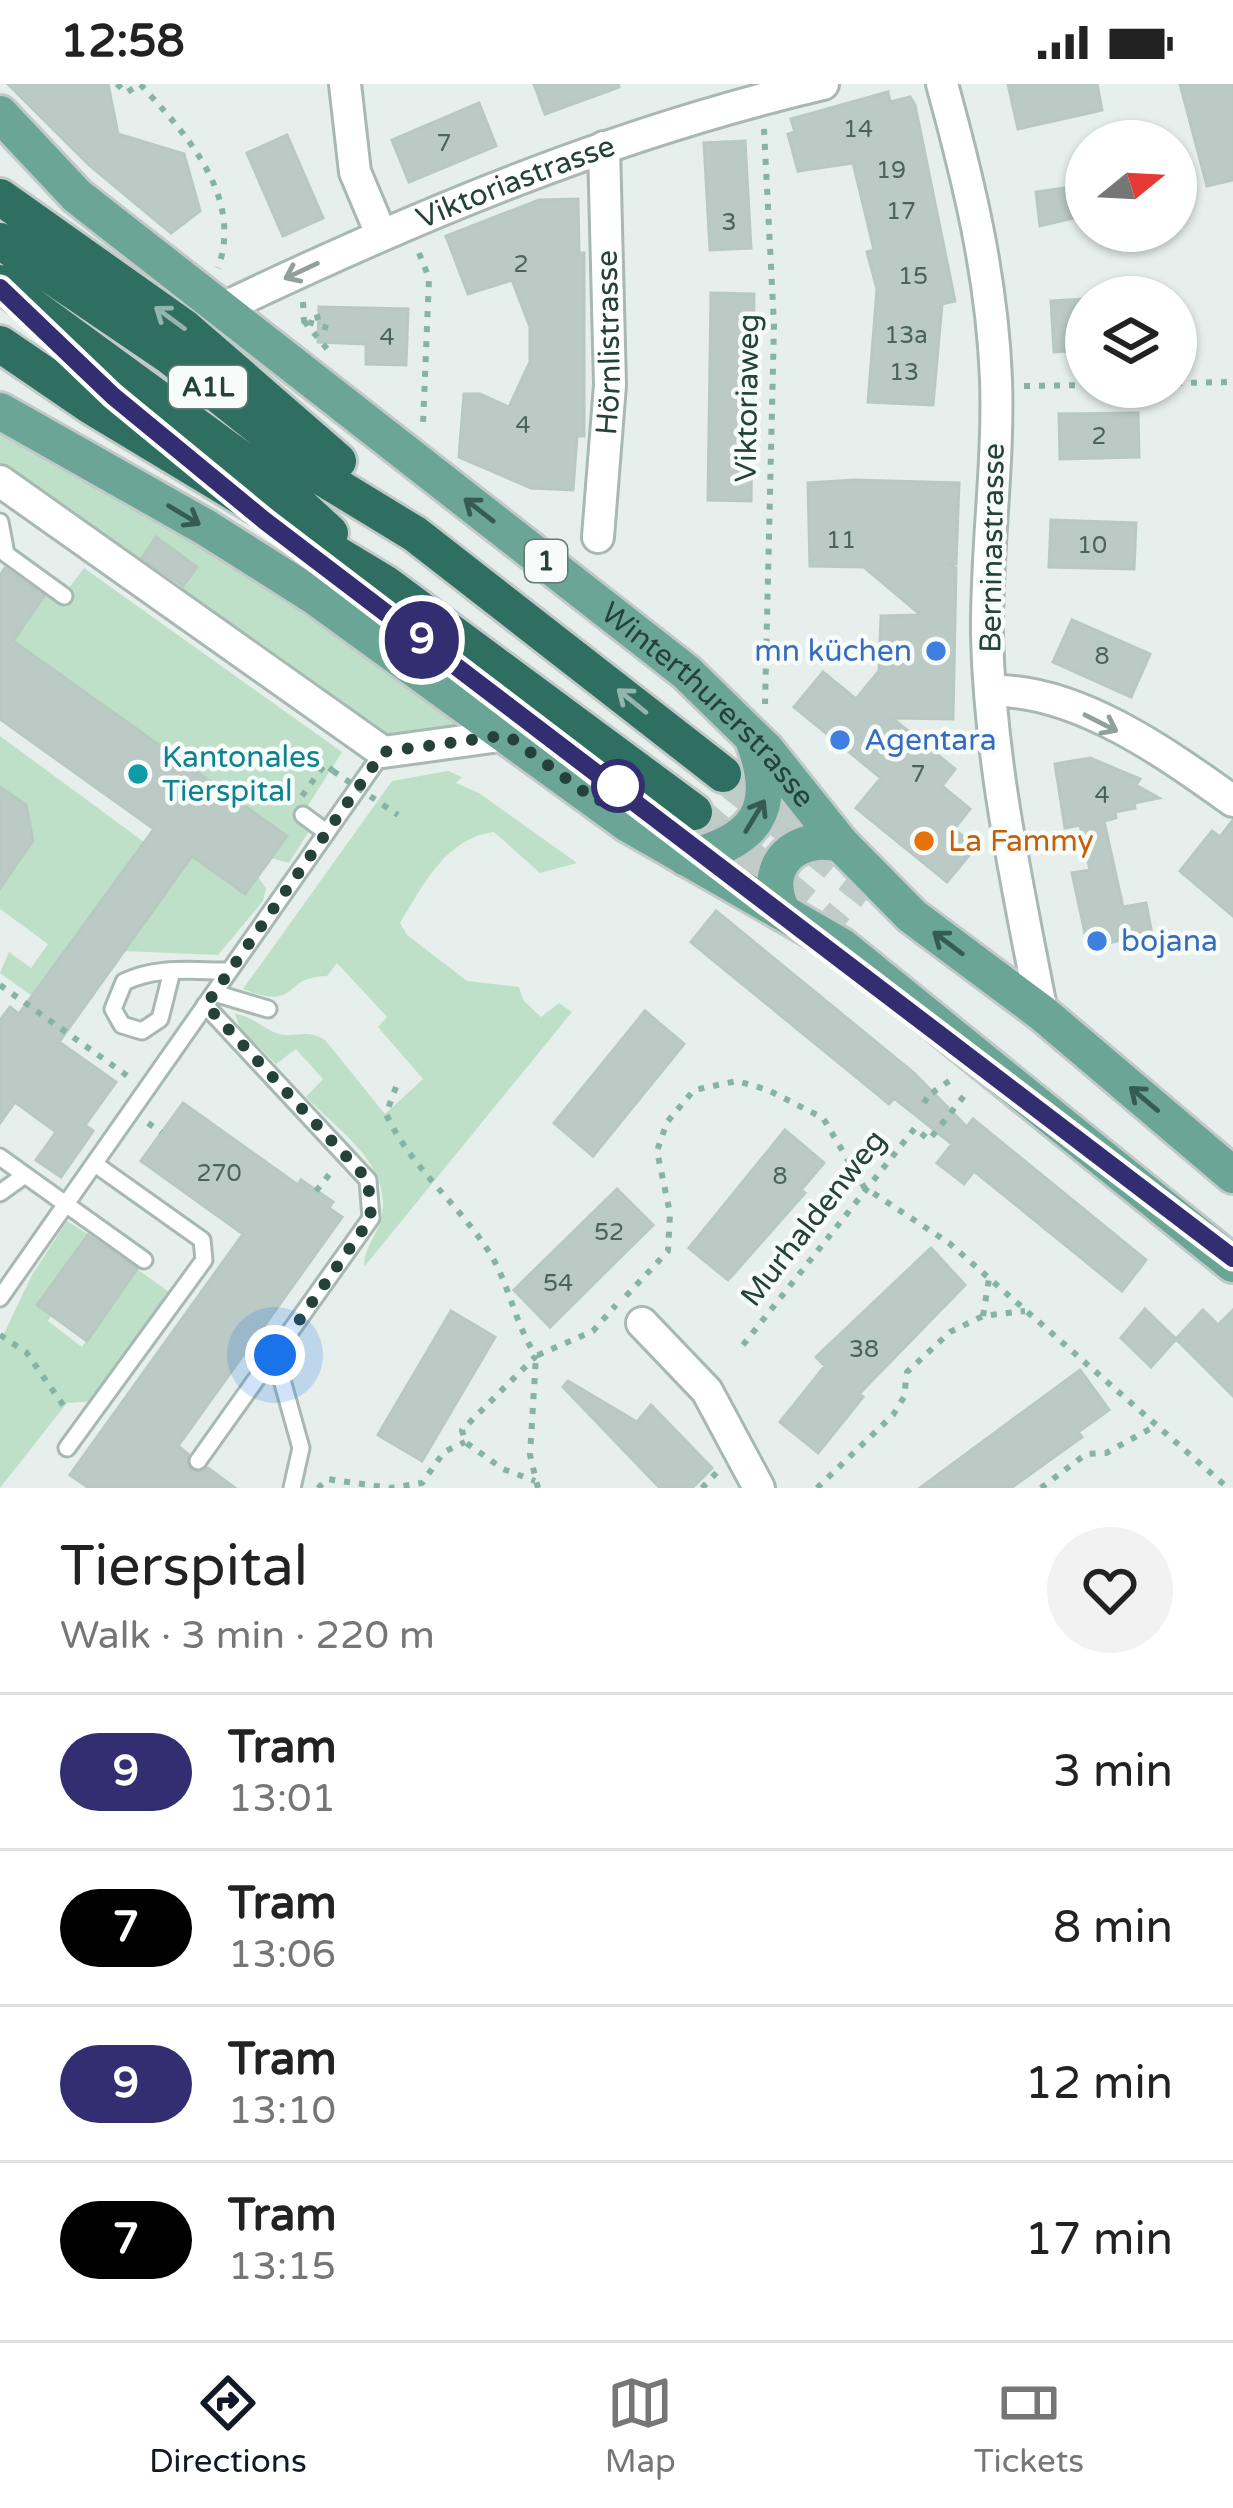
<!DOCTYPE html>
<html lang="en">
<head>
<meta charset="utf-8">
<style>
  :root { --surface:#fff; --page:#f2f2f2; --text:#222; --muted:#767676; --line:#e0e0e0; --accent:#111827 }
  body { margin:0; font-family:"Varela Round",sans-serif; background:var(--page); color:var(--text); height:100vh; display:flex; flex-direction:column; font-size:45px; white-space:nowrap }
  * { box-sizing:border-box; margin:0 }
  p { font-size:39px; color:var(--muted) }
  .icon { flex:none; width:66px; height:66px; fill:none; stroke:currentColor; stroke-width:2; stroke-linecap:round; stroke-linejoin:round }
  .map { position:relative; height:1404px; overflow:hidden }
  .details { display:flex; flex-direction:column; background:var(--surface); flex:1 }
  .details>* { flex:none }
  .badge { padding:0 24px; border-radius:39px; font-size:42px; line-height:78px }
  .needle { width:78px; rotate:72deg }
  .buttons { position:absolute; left:1065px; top:36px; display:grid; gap:24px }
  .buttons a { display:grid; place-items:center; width:132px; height:132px; border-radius:50%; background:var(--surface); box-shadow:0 3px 9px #0004; font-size:60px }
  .you { position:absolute; width:60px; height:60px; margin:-30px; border:9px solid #fff; border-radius:50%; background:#1a73e8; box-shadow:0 0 0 18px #1a73e833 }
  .map>.badge { position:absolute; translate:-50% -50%; box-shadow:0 0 0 6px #fff }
  .round { display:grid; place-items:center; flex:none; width:126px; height:126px; border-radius:63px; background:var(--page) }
  .head { display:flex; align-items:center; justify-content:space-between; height:204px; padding:0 60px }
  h1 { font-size:57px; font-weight:600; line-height:90px }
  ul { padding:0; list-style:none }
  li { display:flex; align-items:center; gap:36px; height:156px; padding:0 60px; border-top:3px solid var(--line) }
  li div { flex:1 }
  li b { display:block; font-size:45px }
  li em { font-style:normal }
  li .badge { min-width:132px; font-weight:700; text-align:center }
  .status { display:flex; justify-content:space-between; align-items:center; height:84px; padding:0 60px; background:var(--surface); direction:ltr }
  .status svg { height:33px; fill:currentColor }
  .tab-bar { display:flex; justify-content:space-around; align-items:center; height:168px; border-top:3px solid var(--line); background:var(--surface); font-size:33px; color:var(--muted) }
  .tab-bar a { display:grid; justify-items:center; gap:6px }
  .tab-bar .active { color:var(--accent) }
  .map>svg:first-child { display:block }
  .green { fill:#bfe0c8 }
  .building { fill:#bbcac4; stroke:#b8c9c2; stroke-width:3 }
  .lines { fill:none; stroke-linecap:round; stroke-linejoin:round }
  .highway-tunnel { stroke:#bfccc8; stroke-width:36; stroke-dasharray:36 18; stroke-linecap:butt }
  .lane-casing { stroke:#a8b8b2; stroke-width:21 }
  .street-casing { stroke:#a8b8b2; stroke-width:36 }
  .primary-casing { stroke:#c2cac8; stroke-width:42 }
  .highway-casing { stroke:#c2cac8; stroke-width:42 }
  .path { stroke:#86b3a5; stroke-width:6; stroke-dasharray:6 9; stroke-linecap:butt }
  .lane { stroke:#fff; stroke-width:15 }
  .street { stroke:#fff; stroke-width:30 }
  .primary { stroke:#6aa596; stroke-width:36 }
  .highway { stroke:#2f6f62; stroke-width:36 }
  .path-bridge { stroke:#86b3a5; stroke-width:6; stroke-dasharray:6 9; stroke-linecap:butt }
  .oneway { stroke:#92a09c }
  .oneway2 { stroke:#93b5ae }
  .oneway3 { stroke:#365b51 }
  .line-casing { stroke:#fff; stroke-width:27 }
  .line { stroke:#322e71; stroke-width:18 }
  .walk { stroke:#24423a; stroke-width:12; stroke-dasharray:0 21.6 }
  .shop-dot { fill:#3f7fe0; stroke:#f7fbf9; stroke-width:4.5 }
  .culture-dot { fill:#0f9aa8; stroke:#f7fbf9; stroke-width:4.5 }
  .stop-dot { fill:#fff; stroke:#322e71; stroke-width:6 }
  .food-dot { fill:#e8710a; stroke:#f7fbf9; stroke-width:4.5 }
  .labels { text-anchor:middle; stroke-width:9; stroke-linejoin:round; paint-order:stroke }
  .number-label { font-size:24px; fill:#4a645c }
  .shield { fill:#f7fbf9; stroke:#637a73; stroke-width:3 }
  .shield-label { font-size:27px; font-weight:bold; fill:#24423a }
  .street-label { font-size:30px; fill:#24423a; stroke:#f7fbf9 }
  .shop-label { font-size:30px; fill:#366cbe; stroke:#f7fbf9; text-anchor:start }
  .culture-label { font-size:30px; fill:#0d838f; stroke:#f7fbf9; text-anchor:start }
  .food-label { font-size:30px; fill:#c56008; stroke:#f7fbf9; text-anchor:start }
</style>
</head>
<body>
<div class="status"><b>12:58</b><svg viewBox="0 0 49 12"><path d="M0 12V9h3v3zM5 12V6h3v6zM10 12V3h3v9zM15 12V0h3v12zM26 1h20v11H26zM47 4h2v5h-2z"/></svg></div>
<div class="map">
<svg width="1233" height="1404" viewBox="0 0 1233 1404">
  <rect width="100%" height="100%" fill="#e6efeb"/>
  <!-- green -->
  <path class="green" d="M0 348 231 479 461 641 381 651 186 517 181 504 196 483 156 454 141 475 127 474 0 385Z
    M84 484 342 668 300 734 309 747 289 779 271 774 286 752 13 557 53 500 66 508Z
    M0 652 144 758 32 912 0 889 9 868 31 884 48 860 0 825Z
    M448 687 462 693 456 699 479 709 577 779 540 789 494 748C447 753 423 801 400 839L407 851 467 897 519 903 523 916 541 933 559 919 572 928 364 1183C364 1162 379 1150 382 1130 391 1080 336 1044 306 1013L323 995 296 965 276 980 240 944 235 930C254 932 269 950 284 951 301 952 308 946 325 956L385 1030 423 995 378 943 387 933 337 879 327 892C281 892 301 928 243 905L392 697Z
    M192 772 245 810 258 793 266 804 263 817 218 871 124 867Z
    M67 1137 88 1150 37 1221 51 1232 48 1237 82 1263 137 1185 172 1210 95 1317 67 1319 0 1404V1258L32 1191Z"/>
  <!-- building -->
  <path class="building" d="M8 0H108L118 50 184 70 200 127 171 149 89 81Z
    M534 0H618L619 3 545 30Z
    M1008 0H1097L1102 26 1018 45Z
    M1180 0H1233V96L1207 102Z
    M888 8 890 18 910 13 915 21 955 217 942 220 933 321 868 318 877 205 867 168 874 166 853 79 798 87 788 50 795 48 791 35Z
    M479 19 496 62 409 98 392 56Z
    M287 51 323 134 283 152 247 69Z
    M745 57 751 164 710 166 704 59Z
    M1086 101V131L1040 142 1036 108Z
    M578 115 579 169H584V352H577L573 406 531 404 459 373 464 310H480L509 323 530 278V243L512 196 468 210 446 152 539 116Z
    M711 209 754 210 751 417 708 416Z
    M1086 215V266L1054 268 1051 217Z
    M319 223 408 225 406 281 366 280V260L318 258Z
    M1138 329 1139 373 1060 375 1059 330Z
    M854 396 959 399 956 480H946L956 484 953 635 892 634 955 685 942 702 970 725 954 745 976 763 947 798 856 724 881 694 794 623 823 588 856 615 879 587 881 532 921 531 864 483 810 482 808 399Z
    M1051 436 1136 439 1134 485 1049 483Z
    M156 453 197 483 183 502 142 474Z
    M5 484 44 512 13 557 287 752 245 810 192 772 59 958 116 998 85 1041 93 1047 61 1093 36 1076 56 1048 15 1018 0 1039V936L10 923 19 930 154 745 0 635V491Z
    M1072 536 1150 570 1131 613 1053 578Z
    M1090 674 1140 695 1136 701 1159 714 1134 719 1135 724 1115 728 1116 734 1104 737 1123 823 1146 819 1152 850 1088 863 1072 789 1090 786 1080 741 1065 744 1055 680Z
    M0 703 26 721 33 757 0 804Z
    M1233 736V832L1180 787 1212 747 1220 753Z
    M716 827 914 989 967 1043 973 1035 1146 1176 1122 1207 974 1087 964 1100 937 1079 952 1060 894 1014 889 1020 691 858Z
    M645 927 684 960 593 1072 554 1039Z
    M183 1019 298 1101 301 1096 333 1118 329 1124 342 1133 178 1362 188 1370 190 1386 208 1384 235 1404H89L70 1391 243 1150 141 1077Z
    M785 1046 824 1079 801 1106 805 1109 728 1196 689 1164Z
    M617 1105 653 1141 550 1243 514 1206Z
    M88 1151 137 1185 87 1257 37 1221Z
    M931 1164 965 1201 859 1310 863 1313 818 1369 780 1338 825 1282 816 1273Z
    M1145 1225 1176 1255 1151 1283 1121 1254Z
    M1203 1226 1218 1241 1233 1226V1312L1176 1255Z
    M451 1227 495 1253 422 1377 378 1351Z
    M1080 1286 1109 1326 1078 1348 1082 1353 1011 1404H920Z
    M568 1297 637 1338 651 1321 712 1384 692 1404H660L563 1303Z"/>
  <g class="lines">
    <!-- highway-tunnel -->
    <path class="highway-tunnel" d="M723 690 872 809
      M694 728 838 849"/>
    <defs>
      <path id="lane" d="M0 438 6 470 64 512
        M303 731 326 748
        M172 887 160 935 142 947 122 941 113 925 124 898C156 882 193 887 228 887
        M214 909 268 925
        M0 1073 25 1091
        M0 1109 25 1091 144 1176
        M0 1214 383 668
        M275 1271 301 1364 292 1404
        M67 1364 204 1176 202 1156 95 1080
        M198 1377 371 1134 368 1096 205 921"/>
      <g id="street">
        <path d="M345 0 355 88 381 150"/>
        <path d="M942 0C969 98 992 193 996 295 999 380 986 466 987 551 990 680 1018 803 1042 929"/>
        <path id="s1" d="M221 225C416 132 613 49 823 0"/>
        <path d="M0 397 383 668 507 651"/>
        <path id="s2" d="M598 453 610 301 604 63"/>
        <path d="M991 607C1075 604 1166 669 1233 717"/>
        <path d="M642 1239 707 1307 759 1404"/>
      </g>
      <g id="primary">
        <path id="s3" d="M0 30 77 112 686 588 766 666 841 760 912 832 1042 929 1233 1091"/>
        <path d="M0 327 205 443 314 512 628 740 841 862 1233 1180"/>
        <path d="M686 774C754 758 780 727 754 658"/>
        <path d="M781 825C761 779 798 749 841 760"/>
      </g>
      <path id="highway" d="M0 113 185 244 338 377
        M0 157 168 271 323 394 415 450 723 690
        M0 199 281 404 330 449
        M0 260 91 322 386 500 694 728"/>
    </defs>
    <!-- lane casing -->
    <use href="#lane" class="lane-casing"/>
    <!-- street casing -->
    <use href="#street" class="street-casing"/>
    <!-- primary casing -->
    <use href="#primary" class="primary-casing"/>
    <!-- highway casing -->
    <use href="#highway" class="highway-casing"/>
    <!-- path -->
    <path class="path" d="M117 0 126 9 140 0C185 49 244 112 218 184
      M764 45 774 241 765 620
      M419 169 429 194 423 340
      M303 218 304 237 329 230
      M304 237 328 266
      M308 238 328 244
      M1176 299 1233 298
      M1024 302 1086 301
      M302 712 325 680 333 687
      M0 901 129 993
      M396 1003 386 1030C411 1084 460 1121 491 1171 510 1203 515 1240 536 1272L462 1346 465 1358 503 1385 535 1397
      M932 1009 952 995
      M924 1019 931 1007
      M148 1039 161 1048
      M316 1107 332 1087
      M626 1212 668 1167 670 1129 657 1067 667 1038 694 1006 737 997 768 1006 823 1034 864 1103 949 1159 1228 1404
      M983 1232 989 1195
      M0 1251 26 1268 68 1328
      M743 1261 915 1044 929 1056 968 1007
      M318 1404 327 1395 390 1404 422 1399 444 1368 465 1358
      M538 1404 530 1371 536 1272 593 1247 616 1221
      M702 1404 720 1385
      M817 1404 893 1331 904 1313 907 1288 950 1248 983 1232 1025 1227
      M1041 1404 1086 1370 1106 1369 1157 1341"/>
    <!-- lane -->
    <use href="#lane" class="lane"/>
    <!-- street -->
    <use href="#street" class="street"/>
    <!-- primary -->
    <use href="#primary" class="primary"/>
    <!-- highway -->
    <use href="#highway" class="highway"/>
    <!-- path-bridge -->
    <path class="path-bridge" d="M333 687 398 731"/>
  </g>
  <!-- one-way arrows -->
  <defs><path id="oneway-shaft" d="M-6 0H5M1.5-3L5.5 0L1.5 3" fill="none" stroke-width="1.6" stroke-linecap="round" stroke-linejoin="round" transform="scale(3)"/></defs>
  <g class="oneway">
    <use href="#oneway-shaft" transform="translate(301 187) rotate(155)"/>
    <use href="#oneway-shaft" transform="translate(1101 639) rotate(27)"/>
  </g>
  <g class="oneway2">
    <use href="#oneway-shaft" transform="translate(170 234) rotate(-144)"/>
    <use href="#oneway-shaft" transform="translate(632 617) rotate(-141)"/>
  </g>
  <g class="oneway3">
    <use href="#oneway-shaft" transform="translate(479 426) rotate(-142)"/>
    <use href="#oneway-shaft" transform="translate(184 431) rotate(31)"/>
    <use href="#oneway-shaft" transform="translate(755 732) rotate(-59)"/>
    <use href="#oneway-shaft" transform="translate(948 859) rotate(-143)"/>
    <use href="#oneway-shaft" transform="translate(1144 1015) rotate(-140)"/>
  </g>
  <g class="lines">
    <defs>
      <path id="line" d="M0 204 113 312 265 437 1233 1174"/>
    </defs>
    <!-- line casing -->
    <use href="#line" class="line-casing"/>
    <!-- line -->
    <use href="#line" class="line"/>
    <!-- walk -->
    <path class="walk" d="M275 1271 371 1134 368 1096 206 921 383 668 507 651 598 718 618 702"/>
  </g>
  <!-- markers -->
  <g class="shop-dot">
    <circle cx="936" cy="567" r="12"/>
    <circle cx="840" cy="656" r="12"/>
    <circle cx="1097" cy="857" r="12"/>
  </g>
  <circle class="culture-dot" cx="138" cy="690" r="12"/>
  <circle class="stop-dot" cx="618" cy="702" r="24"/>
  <circle class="food-dot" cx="924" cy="757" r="12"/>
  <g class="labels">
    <!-- number labels -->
    <g class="number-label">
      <text x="858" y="53">14</text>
      <text x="444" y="67">7</text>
      <text x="891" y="94">19</text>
      <text x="901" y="135">17</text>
      <text x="729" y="146">3</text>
      <text x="521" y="188">2</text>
      <text x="913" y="200">15</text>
      <text x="906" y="259">13a</text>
      <text x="387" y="261">4</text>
      <text x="904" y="296">13</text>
      <text x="523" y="349">4</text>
      <text x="1099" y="360">2</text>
      <text x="841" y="464">11</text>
      <text x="1092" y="469">10</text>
      <text x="1102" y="580">8</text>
      <text x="918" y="698">7</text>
      <text x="1102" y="719">4</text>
      <text x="219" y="1097">270</text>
      <text x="780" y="1100">8</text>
      <text x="609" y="1156">52</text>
      <text x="558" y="1207">54</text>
      <text x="864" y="1273">38</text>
    </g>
    <!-- shield labels -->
    <g class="shield">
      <rect x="169" y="282" width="78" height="42" rx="9"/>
      <rect x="525" y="456" width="42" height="42" rx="9"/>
    </g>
    <g class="shield-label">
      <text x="208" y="312">A1L</text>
      <text x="546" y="486">1</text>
    </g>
    <!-- street labels -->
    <g class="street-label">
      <text dy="10" stroke="none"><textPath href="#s1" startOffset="321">Viktoriastrasse</textPath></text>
      <text dy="10" stroke="none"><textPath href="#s2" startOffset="195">Hörnlistrasse</textPath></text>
      <text transform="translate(747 314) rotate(-89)" y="10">Viktoriaweg</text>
      <text transform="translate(992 464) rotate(-89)" y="10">Berninastrasse</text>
      <text dy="10" stroke="none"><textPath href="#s3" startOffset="924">Winterthurerstrasse</textPath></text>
      <text transform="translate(813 1134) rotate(-52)" y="10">Murhaldenweg</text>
    </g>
    <!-- shop labels -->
    <g class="shop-label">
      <text x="912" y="577" text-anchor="end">mn küchen</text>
      <text x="864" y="666">Agentara</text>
      <text x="1121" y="867">bojana</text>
    </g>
    <!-- culture labels -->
    <g class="culture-label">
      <text x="162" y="683">Kantonales<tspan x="162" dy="34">Tierspital</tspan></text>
    </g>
    <!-- food labels -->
    <g class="food-label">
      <text x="948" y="767">La Fammy</text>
    </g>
  </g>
</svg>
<div class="buttons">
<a><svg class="needle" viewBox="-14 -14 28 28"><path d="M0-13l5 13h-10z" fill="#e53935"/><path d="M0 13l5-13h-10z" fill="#767676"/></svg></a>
<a><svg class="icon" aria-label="layers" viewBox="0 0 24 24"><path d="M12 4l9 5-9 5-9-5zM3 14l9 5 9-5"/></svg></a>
</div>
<div class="you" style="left:275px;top:1271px"></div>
<b class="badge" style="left:422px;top:556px;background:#322e71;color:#fff">9</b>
</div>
<section class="details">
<div class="head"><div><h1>Tierspital</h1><p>Walk · 3 min · 220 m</p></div><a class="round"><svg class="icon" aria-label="heart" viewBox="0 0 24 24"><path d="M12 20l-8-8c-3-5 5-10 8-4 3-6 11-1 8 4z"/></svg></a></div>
<ul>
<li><span class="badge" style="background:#322e71;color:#fff">9</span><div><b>Tram</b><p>13:01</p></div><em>3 min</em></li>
<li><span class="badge" style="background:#000;color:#fff">7</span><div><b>Tram</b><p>13:06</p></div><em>8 min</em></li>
<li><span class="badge" style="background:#322e71;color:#fff">9</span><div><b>Tram</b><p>13:10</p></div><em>12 min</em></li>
<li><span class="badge" style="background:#000;color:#fff">7</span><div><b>Tram</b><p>13:15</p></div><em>17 min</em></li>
</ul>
</section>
<nav class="tab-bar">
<a class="active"><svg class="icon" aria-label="directions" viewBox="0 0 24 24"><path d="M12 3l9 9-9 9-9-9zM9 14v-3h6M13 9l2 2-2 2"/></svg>Directions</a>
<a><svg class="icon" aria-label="map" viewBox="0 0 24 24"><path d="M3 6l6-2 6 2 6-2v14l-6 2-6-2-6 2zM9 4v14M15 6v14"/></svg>Map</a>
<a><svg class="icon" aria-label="tickets" viewBox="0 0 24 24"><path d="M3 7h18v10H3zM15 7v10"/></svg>Tickets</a>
</nav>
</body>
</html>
